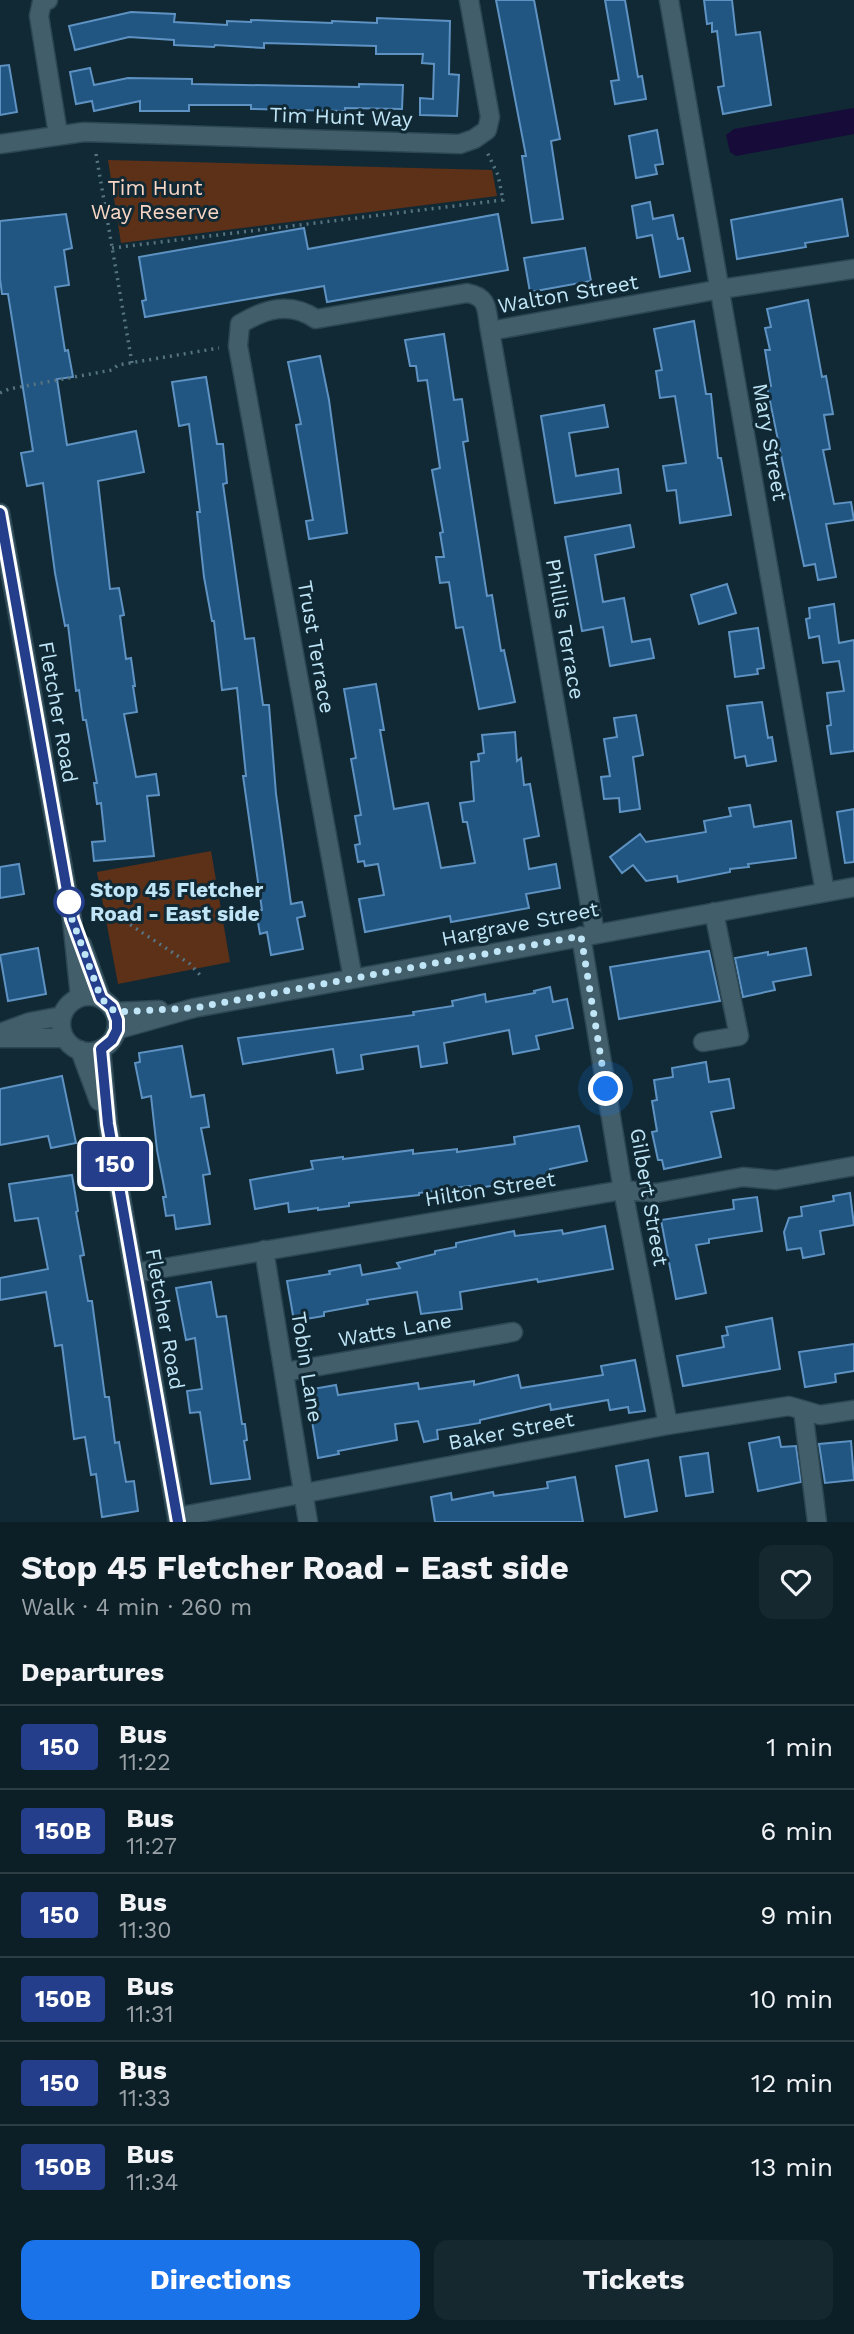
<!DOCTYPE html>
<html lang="en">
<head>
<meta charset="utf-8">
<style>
  :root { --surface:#0c1f27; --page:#15272f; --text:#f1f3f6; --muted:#9aa2a7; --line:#2c3d44; --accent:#1a73e8 }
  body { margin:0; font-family:"Work Sans",sans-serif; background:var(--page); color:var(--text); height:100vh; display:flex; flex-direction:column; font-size:26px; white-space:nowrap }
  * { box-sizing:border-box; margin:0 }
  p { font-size:23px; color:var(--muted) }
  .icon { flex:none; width:38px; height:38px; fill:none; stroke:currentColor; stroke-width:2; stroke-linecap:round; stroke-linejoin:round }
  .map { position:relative; height:1522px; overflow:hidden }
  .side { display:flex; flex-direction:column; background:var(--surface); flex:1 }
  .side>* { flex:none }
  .badge { padding:0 14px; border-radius:5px; font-size:24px; line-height:46px }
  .you { position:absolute; width:35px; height:35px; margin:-18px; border:5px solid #fff; border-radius:50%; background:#1a73e8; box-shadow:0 0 0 10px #1a73e833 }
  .map>.badge { position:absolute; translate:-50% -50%; box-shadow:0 0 0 4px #fff }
  h2 { padding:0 21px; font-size:26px; line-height:63px }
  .round { display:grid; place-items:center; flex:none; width:74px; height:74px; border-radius:14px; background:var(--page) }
  .summary { display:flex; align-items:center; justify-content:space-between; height:119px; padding:0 21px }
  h1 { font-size:33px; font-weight:700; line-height:52px }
  .action { display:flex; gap:14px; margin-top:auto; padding:14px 21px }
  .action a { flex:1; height:80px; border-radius:14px; background:var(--accent); color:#fff; font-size:28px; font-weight:700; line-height:80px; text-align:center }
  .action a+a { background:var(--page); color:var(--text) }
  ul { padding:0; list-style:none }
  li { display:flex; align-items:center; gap:21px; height:84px; padding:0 21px; border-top:2px solid var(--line) }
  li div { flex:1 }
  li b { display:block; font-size:26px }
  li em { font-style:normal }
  li .badge { min-width:77px; font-weight:700; text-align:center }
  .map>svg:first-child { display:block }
  .green { fill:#5d3018 }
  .water { fill:#170b3a }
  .building { fill:#215582; stroke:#5e92c2; stroke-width:2 }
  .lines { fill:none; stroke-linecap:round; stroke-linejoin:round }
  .minor-casing { stroke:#2c4753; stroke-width:21 }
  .path { stroke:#567481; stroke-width:3.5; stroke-dasharray:2 5; stroke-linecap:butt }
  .minor { stroke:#425e6a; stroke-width:18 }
  .line-casing { stroke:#fff; stroke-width:16 }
  .line { stroke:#243e8c; stroke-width:10 }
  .walk { stroke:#bfe5f6; stroke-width:7; stroke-dasharray:0 12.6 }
  .stop-dot { fill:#fff; stroke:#243e8c; stroke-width:3.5 }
  .labels { text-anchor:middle; stroke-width:6; stroke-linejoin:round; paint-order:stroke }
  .street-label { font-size:21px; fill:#bfe5f6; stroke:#102934 }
  .park-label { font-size:21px; fill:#fad7c5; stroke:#102934 }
  .stop-label { font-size:21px; font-weight:bold; fill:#bfe5f6; stroke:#102934; text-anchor:start }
</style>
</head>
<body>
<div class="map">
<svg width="854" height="1522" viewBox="0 0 854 1522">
  <rect width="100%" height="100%" fill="#102934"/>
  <!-- green -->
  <path class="green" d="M108 160 492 170 497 196 121 243Z
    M211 851 230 962 118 984 97 872Z"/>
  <!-- water -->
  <path class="water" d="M854 108V134L736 156 730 152 726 135 734 129Z"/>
  <!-- building -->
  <path class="building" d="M496 0H534L560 139 551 141 563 219 532 223 522 156H526Z
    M605 0H625L638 77 642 76 646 99 615 104 611 81 619 80Z
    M704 0H732L736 35 760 32 771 105 723 114 718 87 724 86 717 31 712 32V23L707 24Z
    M131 12 175 14 174 22 227 25V21L251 22V20L332 23V21L377 23V18L450 21 449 74 459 75 457 116 420 115V98L433 99 434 64 422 63 423 54H376V46L264 43V48L215 45 214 47 174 45V40L129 37 75 50 69 26Z
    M9 65 17 112 0 115V66Z
    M90 68 94 85 128 78 192 79V84L359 87V84L403 85 402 109 345 108V111L295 110 251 109V105H189V111H140V101L94 111 92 101 76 104 70 72Z
    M657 130 663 164 655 165 657 174 636 178 629 136Z
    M842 199 848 236 805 243 806 247 737 259 731 220Z
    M650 202 653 219 673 215 678 239 683 238 690 271 660 277 652 235 637 238 632 206Z
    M66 214 72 248 64 250 69 285 55 287 65 351 68 350 73 377 57 379 67 445 136 431 144 472 98 481 110 589 119 588 124 615 120 616 126 659 131 658 135 686H133L137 712 124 714 136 777 156 774 159 795 147 796 154 856 94 861 92 842 105 841 101 803 97 804 94 783H97L86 720H83L79 690 76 691 68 625 65 626 55 573 43 483 27 486 21 453 33 451 8 294H2L0 279V221Z
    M498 214 508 270 327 302 324 286 145 317 142 301 146 300 139 257 304 228 308 249Z
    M585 248 591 281 530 292 524 258Z
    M808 300 822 377 826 376 833 414 824 415 830 449 823 450 834 504 851 502 854 520 826 524 836 577 818 580 815 564 804 566 767 387 771 386 765 350H770L765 328 771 327 767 309Z
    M694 321 706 394H711L718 458H721L731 515 680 523 676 490 667 491 663 466 686 463 675 396 660 398 656 371 662 370 654 329Z
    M444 334 454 400 462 399 468 441 463 442 487 596 492 595 501 651 504 650 515 702 479 709 463 627 456 628 449 582 440 583 436 557H444L440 533 443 532 432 470 440 468 427 380 418 381 416 366H410L405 340Z
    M320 356 329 400 347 533 309 539 306 521 313 520 296 425 301 424 288 362Z
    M206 377 217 444H223L227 483 223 484 245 639 254 638 263 705H269L276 794 291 904 302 902 305 916 297 918 303 949 271 955 267 932 260 934 256 911 262 910 243 776H246L237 688 222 690 214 621H212L204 577 197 512H200L189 424 179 426 172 382Z
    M604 405 608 427 569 433 576 476 618 469 621 493 555 503 541 416Z
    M630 525 634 547 595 555 603 602 624 598 632 642 650 639 654 658 610 666 603 627 582 631 565 537Z
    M727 584 736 613 699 624 691 595Z
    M834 604 839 643 854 640V751L831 754 827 726 831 725 827 693 844 691 839 661 823 663 819 636 809 638 806 619 810 618 809 608Z
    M758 628 764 668 757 669 758 674 735 677 729 632Z
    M376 684 384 730H380L394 809 428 803 441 868 475 863 467 822H463L460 803 474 801 471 762 479 761 478 754 484 753 482 735 515 732 517 761 521 758 524 785 530 784 539 836 524 839 529 869 556 864 560 888 526 894 529 908 451 922 450 916 365 932 359 899 384 895 378 864 365 866 364 861 358 862 355 845 360 844 355 816 361 815 351 759 356 758 344 689Z
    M762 702 768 738 772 737 776 761 747 766 745 756 735 758 727 706Z
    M636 715 643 755 633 757 640 809 620 812 619 798 604 799 601 777 610 776 604 739 617 737 614 718Z
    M750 805 754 827 791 821 796 858 748 864 749 867 730 869V872L678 882 677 876 646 881 633 865 622 873 610 857 640 834 646 842 706 832 704 821 731 816 729 808Z
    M854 809V862L845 863 837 812Z
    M19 864 24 894 0 898V867Z
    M38 948 46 994 8 1001 0 955Z
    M806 948 811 975 773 982 775 990 743 997 735 958 768 952V955Z
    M709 951 720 1001 619 1019 610 967Z
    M550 987 553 1002 567 999 573 1028 536 1036 539 1049 513 1054 509 1030 444 1043 447 1063 421 1067 418 1046 361 1055 363 1069 337 1073 333 1049 243 1064 238 1038 414 1015 413 1012 453 1006 452 1001 485 994 486 1002 535 993 534 991Z
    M182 1046 191 1097 204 1095 209 1127 201 1128 210 1174 203 1175 210 1224 176 1229 174 1215 166 1216 163 1197H166L157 1150 151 1096 142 1098 135 1063 140 1062 139 1053Z
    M706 1062 709 1082 729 1079 734 1108 711 1112 721 1157 664 1169 662 1160H658L652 1132 657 1131 652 1101 657 1100 654 1080 673 1077 672 1068Z
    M62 1076 76 1143 51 1148 48 1136 0 1145V1089Z
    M579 1126 587 1161 550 1169 552 1177 470 1189V1186L419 1193V1195L349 1203V1206L318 1210V1208L289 1212 288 1203 255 1209 250 1180 313 1169 311 1161 343 1157V1159L413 1150V1154L457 1149V1152L515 1144 514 1137Z
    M72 1175 78 1211 76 1212 84 1255 80 1256 88 1301H92L105 1397H109L115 1443 119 1442 126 1482 134 1481 138 1511 102 1517 96 1474 91 1475 85 1437 74 1439 62 1345 55 1346 46 1292 0 1300V1278L48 1269 38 1218 15 1221 9 1184Z
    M850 1193 854 1225 820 1231 824 1254 803 1258 801 1248 787 1250 784 1232 789 1218 802 1216 801 1207 834 1201 833 1196Z
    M757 1197 762 1231 709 1239V1243L696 1245 706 1293 676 1299 661 1220 734 1209 733 1200Z
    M605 1226 613 1269 538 1282 537 1279 460 1292 462 1309 421 1314 417 1292 367 1300 368 1304 324 1312V1316L294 1321 287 1281 330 1274 329 1271 360 1265 362 1275 400 1268 397 1263 435 1254V1251L456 1247V1243L514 1231 515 1236 562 1230 563 1234Z
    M211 1282 217 1317 226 1316 242 1424H245L247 1440 244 1441 250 1479 211 1484 200 1412 190 1413 187 1391 202 1389 195 1338 186 1340 176 1288Z
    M772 1318 780 1369 683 1386 677 1356 724 1347 722 1336 728 1335 726 1327Z
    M854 1344V1371L835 1374 836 1382 805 1387 799 1352Z
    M635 1360 645 1411 629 1413 628 1407 610 1410 608 1400 551 1410 550 1404 480 1420V1423L437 1430 438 1439 424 1442 418 1421 395 1424 397 1440 338 1451 339 1454 318 1458 307 1390 336 1385 338 1395 418 1383 419 1389 474 1381V1385L518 1375 521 1388 603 1375 601 1366Z
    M779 1437 781 1447 796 1446 801 1482 758 1491 749 1443Z
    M851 1441 854 1480 825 1483 819 1444Z
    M708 1453 713 1492 686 1496 680 1457Z
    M648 1460 657 1511 625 1517 616 1466Z
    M575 1477 583 1522H435L431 1497 451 1493 452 1500 493 1492 494 1496 548 1488 547 1482Z"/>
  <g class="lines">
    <defs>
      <path id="minor" d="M48 0 42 2 39 16 58 134
        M669 0 825 892
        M0 144 84 132 460 144 474 139 487 130 490 117 469 0
        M490 331 595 934
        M0 513 72 919 80 997
        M581 936 623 1190 668 1425
        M82 945 101 998
        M353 979 238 346 240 324C265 309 290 301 316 319L467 293C490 297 486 311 490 331L721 289 854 269
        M61 1024a28 28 0 1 1 56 0a28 28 0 1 1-56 0Z
        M115 1012 159 1010
        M116 1030 194 1008 854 887
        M0 1033 30 1022 62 1016
        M0 1038H65
        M703 1042 739 1036 714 912
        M101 1049 108 1124 178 1522
        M80 1050 99 1101
        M264 1250 308 1522
        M134 1273 623 1190 656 1193 743 1177 776 1180 854 1166
        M285 1372 513 1332
        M803 1410 817 1522
        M177 1517 668 1425 789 1406 820 1415 854 1410"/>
    </defs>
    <!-- minor casing -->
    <use href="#minor" class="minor-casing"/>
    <!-- path -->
    <path class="path" d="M96 154 132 363
      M112 248 503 200 498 175 486 150
      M0 393 9 389 112 370 118 365 219 348
      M98 913 117 916 190 964 200 975"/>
    <!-- minor -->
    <use href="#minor" class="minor"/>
  </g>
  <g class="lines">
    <defs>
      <path id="line" d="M0 513 72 919 101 998 112 1007 117 1020V1030L112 1040 101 1049 108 1124 178 1522"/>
    </defs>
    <!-- line casing -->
    <use href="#line" class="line-casing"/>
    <!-- line -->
    <use href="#line" class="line"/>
    <!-- walk -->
    <path class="walk" d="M69 902 67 892 72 919 101 998 115 1012 194 1008 581 936 606 1089"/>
  </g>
  <!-- markers -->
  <circle class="stop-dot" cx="69" cy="902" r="14"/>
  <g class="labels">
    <!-- street labels -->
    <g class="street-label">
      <text transform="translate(341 117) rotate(2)" y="7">Tim Hunt Way</text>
      <text transform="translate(568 294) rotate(-10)" y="7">Walton Street</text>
      <text transform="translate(770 442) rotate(80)" y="7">Mary Street</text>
      <text transform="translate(565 629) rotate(80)" y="7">Phillis Terrace</text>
      <text transform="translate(316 647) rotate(80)" y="7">Trust Terrace</text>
      <text transform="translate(58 712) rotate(80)" y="7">Fletcher Road</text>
      <text transform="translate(520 924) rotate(-11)" y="7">Hargrave Street</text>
      <text transform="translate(490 1189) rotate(-9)" y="7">Hilton Street</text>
      <text transform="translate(649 1197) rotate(80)" y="7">Gilbert Street</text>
      <text transform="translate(165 1319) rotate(80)" y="7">Fletcher Road</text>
      <text transform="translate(395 1330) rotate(-10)" y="7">Watts Lane</text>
      <text transform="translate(307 1367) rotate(81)" y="7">Tobin Lane</text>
      <text transform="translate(511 1431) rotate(-11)" y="7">Baker Street</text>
    </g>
    <!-- park labels -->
    <g class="park-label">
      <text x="155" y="195">Tim Hunt<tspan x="155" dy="24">Way Reserve</tspan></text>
    </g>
    <!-- stop labels -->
    <g class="stop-label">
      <text x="90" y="897">Stop 45 Fletcher<tspan x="90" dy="24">Road - East side</tspan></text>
    </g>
  </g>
</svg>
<div class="you" style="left:606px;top:1089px"></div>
<b class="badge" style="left:115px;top:1164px;background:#243e8c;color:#fff">150</b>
</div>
<section class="side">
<div class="summary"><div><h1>Stop 45 Fletcher Road - East side</h1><p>Walk · 4 min · 260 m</p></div><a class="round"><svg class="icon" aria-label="heart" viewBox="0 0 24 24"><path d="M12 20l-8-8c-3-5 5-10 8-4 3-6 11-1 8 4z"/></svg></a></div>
<h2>Departures</h2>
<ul>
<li><span class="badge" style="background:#243e8c;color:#fff">150</span><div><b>Bus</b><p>11:22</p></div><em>1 min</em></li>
<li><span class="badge" style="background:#243e8c;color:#fff">150B</span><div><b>Bus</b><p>11:27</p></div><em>6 min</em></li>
<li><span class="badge" style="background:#243e8c;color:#fff">150</span><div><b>Bus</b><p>11:30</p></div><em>9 min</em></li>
<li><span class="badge" style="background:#243e8c;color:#fff">150B</span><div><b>Bus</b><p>11:31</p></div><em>10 min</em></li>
<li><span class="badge" style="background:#243e8c;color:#fff">150</span><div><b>Bus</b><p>11:33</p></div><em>12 min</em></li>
<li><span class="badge" style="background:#243e8c;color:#fff">150B</span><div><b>Bus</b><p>11:34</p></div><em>13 min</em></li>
</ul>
<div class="action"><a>Directions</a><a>Tickets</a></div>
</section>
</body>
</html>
